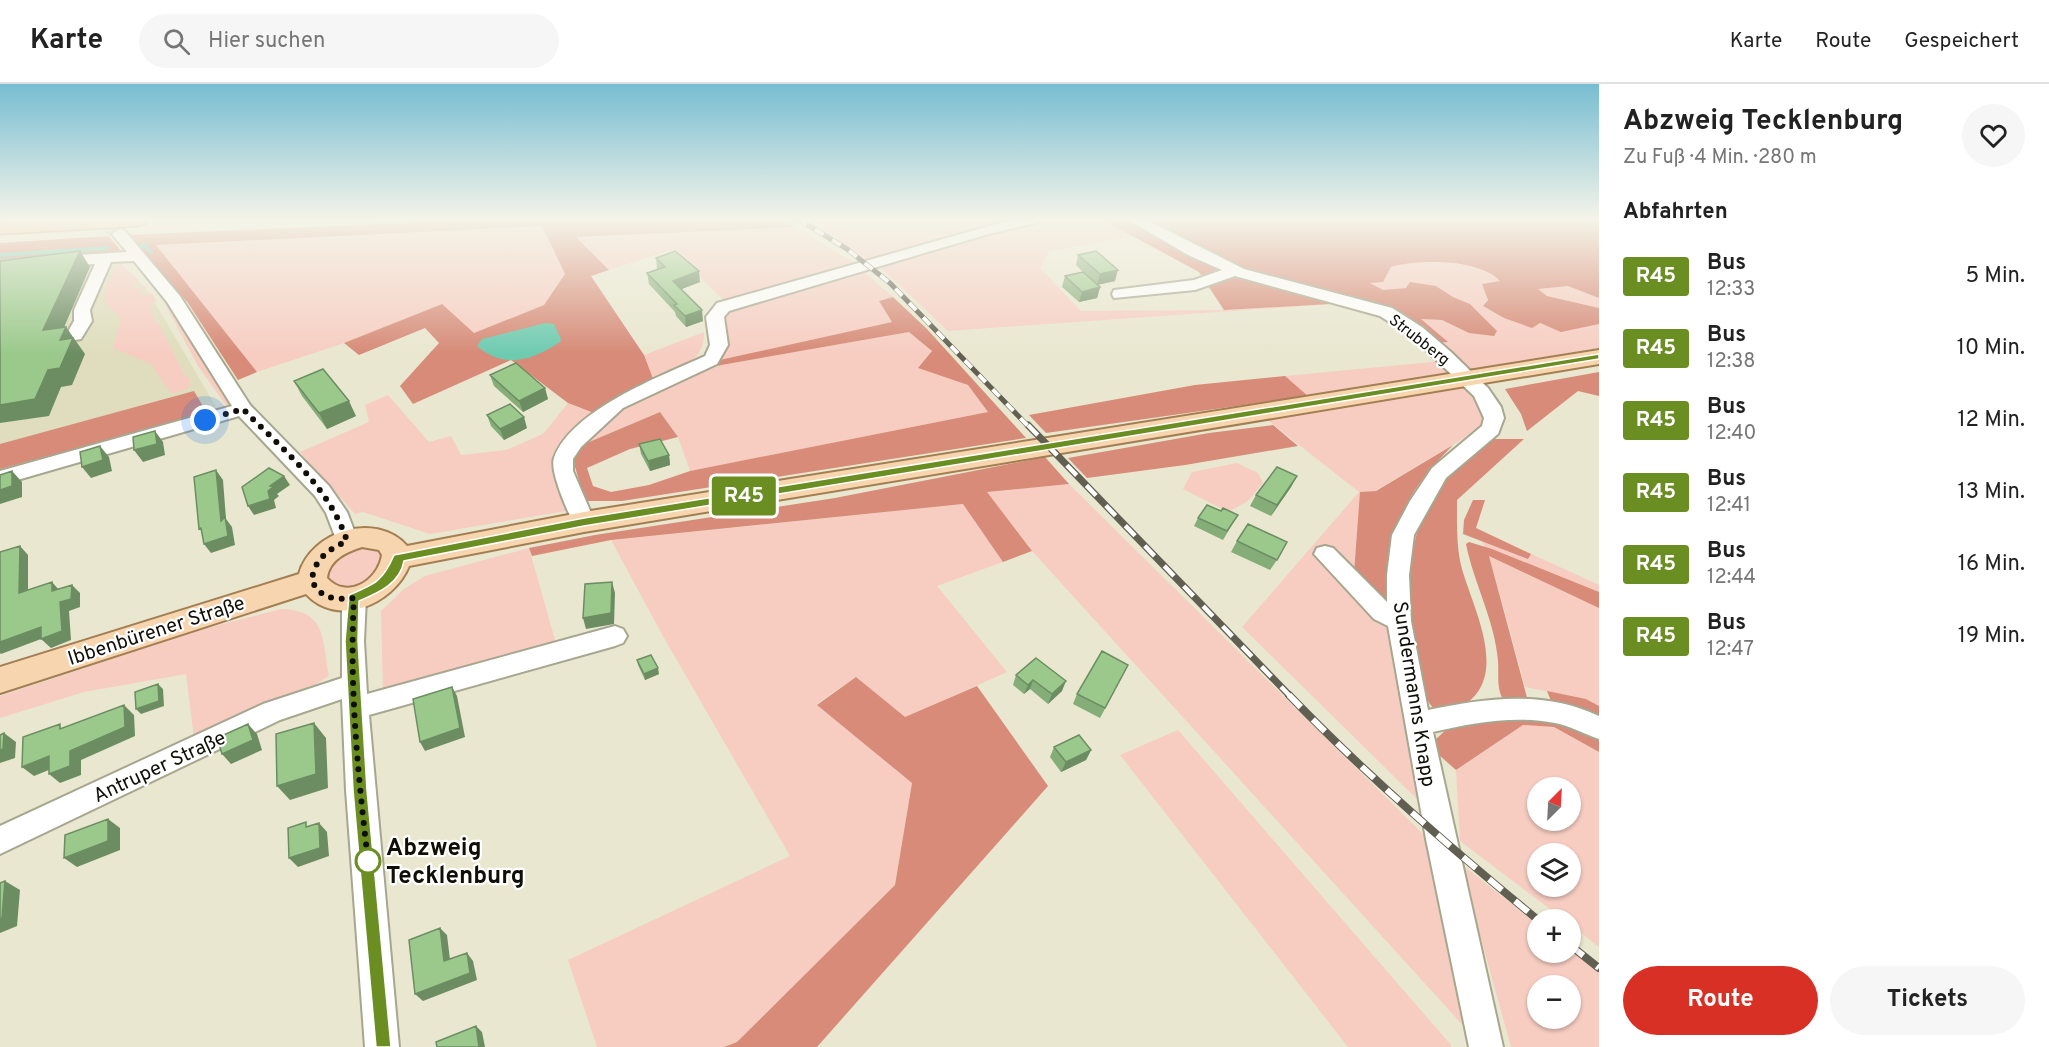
<!DOCTYPE html>
<html lang="de">
<head>
<meta charset="utf-8">
<style>
  :root { --surface:#fff; --page:#f6f6f6; --text:#222; --muted:#767676; --line:#e0e0e0; --accent:#d93025 }
  body { margin:0; font-family:Overpass,sans-serif; background:var(--page); color:var(--text); height:100vh; display:flex; flex-direction:column; font-size:22px; white-space:nowrap }
  * { box-sizing:border-box; margin:0 }
  p { font-size:20px; color:var(--muted) }
  .icon { flex:none; width:33px; height:33px; fill:none; stroke:currentColor; stroke-width:2; stroke-linecap:round; stroke-linejoin:round }
  .map { position:relative; flex:1; overflow:hidden }
  .side { display:flex; flex-direction:column; background:var(--surface); width:450px }
  .side>* { flex:none }
  .badge { padding:0 12px; border-radius:4px; font-size:21px; line-height:39px }
  .needle { width:39px; rotate:24deg }
  .fabs { position:absolute; left:1527px; top:693px; display:grid; gap:12px }
  .fabs a { display:grid; place-items:center; width:54px; height:54px; border-radius:50%; background:var(--surface); box-shadow:0 2px 4px #0004; font-size:30px }
  .you { position:absolute; width:30px; height:30px; margin:-15px; border:4px solid #fff; border-radius:50%; background:#1a73e8; box-shadow:0 0 0 9px #1a73e833 }
  .map>.badge { position:absolute; translate:-50% -50%; box-shadow:0 0 0 3px #fff }
  h2 { padding:0 24px; font-size:22px; line-height:54px }
  .round { display:grid; place-items:center; flex:none; width:63px; height:63px; border-radius:32px; background:var(--page) }
  .overview { display:flex; align-items:center; justify-content:space-between; height:102px; padding:0 24px }
  h1 { font-size:28px; font-weight:700; line-height:45px }
  .action { display:flex; gap:12px; margin-top:auto; padding:12px 24px }
  .action a { flex:1; height:69px; border-radius:36px; background:var(--accent); color:#fff; font-size:24px; font-weight:700; line-height:69px; text-align:center }
  .action a+a { background:var(--page); color:var(--text) }
  ul { padding:0; list-style:none }
  li { display:flex; align-items:center; gap:18px; height:72px; padding:0 24px }
  li div { flex:1 }
  li b { display:block; font-size:22px }
  li em { font-style:normal }
  li .badge { min-width:66px; font-weight:700; text-align:center }
  header { display:flex; align-items:center; gap:36px; box-sizing:border-box; height:84px; padding:0 30px; background:var(--surface); border-bottom:2px solid var(--line) }
  header strong { font-size:28px }
  nav { display:flex; gap:33px; margin-inline-start:auto; font-size:21px }
  .search { width:420px; height:54px; background:var(--page); display:flex; align-items:center; gap:15px; box-sizing:border-box; padding:0 21px; border-radius:33px; color:var(--muted); font-size:22px }
  main { display:flex; flex:1; min-height:0 }
  .map>svg:first-child { display:block }
  .built { fill:#dfddbd }
  .green { fill:#f7cdc2; fill-rule:evenodd }
  .forest { fill:#d78b78 }
  .water { fill:#6ecbb0 }
  .lines { fill:none; stroke-linecap:round; stroke-linejoin:round }
  .stream { stroke:#6ecbb0; stroke-width:4 }
  .minor-tunnel { stroke:#c8c7b1; stroke-width:17; stroke-dasharray:17 8; stroke-linecap:butt }
  .minor-casing { stroke:#a7a68f; stroke-width:4 }
  .major-casing { stroke:#a37e52; stroke-width:4 }
  .highway-casing { stroke:#a37e52; stroke-width:3 }
  .minor { fill:#fff; fill-rule:evenodd }
  .major { fill:#f7d6af; fill-rule:evenodd }
  .highway { fill:#f2ba7a; fill-rule:evenodd }
  .rail-far2-casing { stroke:#615f51; stroke-width:5 }
  .rail-far1-casing { stroke:#615f51; stroke-width:7 }
  .rail-casing { stroke:#615f51; stroke-width:8 }
  .rail-far2 { stroke:#fff; stroke-width:4; stroke-dasharray:10; stroke-linecap:butt }
  .rail-far1 { stroke:#fff; stroke-width:4.5; stroke-dasharray:14; stroke-linecap:butt }
  .rail { stroke:#fff; stroke-width:6; stroke-dasharray:17; stroke-linecap:butt }
  .wall { fill:#85ad78 }
  .shaded-wall { fill:#6c8d62 }
  .building { fill:#9bc98c; stroke:#6c8d62; stroke-width:1.5 }
  .line { fill:#6b8e23; stroke:#fff; stroke-width:1.5 }
  .walk { stroke:#100f07; stroke-width:6; stroke-dasharray:0 10.8 }
  .stop-dot { fill:#fff; stroke:#6b8e23; stroke-width:3 }
  .labels { text-anchor:middle; stroke-width:4.5; stroke-linejoin:round; paint-order:stroke }
  .far-street-label { font-size:16px; fill:#100f07; stroke:#fff }
  .street-label { font-size:20px; fill:#100f07; stroke:#fff }
  .near-stop-label { font-size:24px; font-weight:bold; fill:#100f07; stroke:#fff; text-anchor:start }
</style>
</head>
<body>
<header>
<strong>Karte</strong>
<div class="search"><svg class="icon" aria-label="search" viewBox="0 0 24 24"><circle cx="10" cy="10" r="6"/><path d="M15 15l6 6"/></svg>Hier suchen</div>
<nav><a>Karte</a><a>Route</a><a>Gespeichert</a></nav>
</header>
<main>
<div class="map">
<svg width="1599" height="963" viewBox="0 0 1599 963">
  <rect width="100%" height="100%" fill="#e9e7cf"/>
  <!-- built -->
  <path class="built" d="M112 171 148 207 219 328 0 390V177Z"/>
  <!-- green -->
  <path class="green" d="M807 135H1020L870 177Z
    M1034 137H1105L1134 152 1049 167 1040 184 1081 227 1224 226 1348 219 948 247 879 182Z
    M542 142 565 191 544 221 474 249 441 220 344 259 257 288 155 160Z
    M794 143 856 180 726 218 671 166 609 186 575 153Z
    M1411 177C1440 181 1480 174 1500 198L1483 221 1562 247 1599 240V264L1473 285 1464 282 1437 259 1447 258 1420 235 1442 236 1469 249 1497 247 1470 220 1453 213 1436 202 1383 206 1369 199 1383 198 1391 183Z
    M119 179 139 196 132 199 135 205 145 202 147 204 139 207 143 212 152 209 156 217 151 219 153 236 159 240 184 290 189 295V304L173 310C166 304 156 287 151 280L113 264 121 235C105 218 100 219 110 195 114 188 113 184 119 179Z
    M864 188 893 213 879 217 893 238 715 277 722 231 731 223Z
    M1568 202 1599 214V224L1547 212 1538 205Z
    M165 220 173 226 211 292 232 319 231 322 228 324 198 282Z
    M704 248C705 279 678 284 654 297L644 271Z
    M909 248 932 267 918 284 968 301 989 328 690 387 678 353 660 328 582 361 624 322 710 283Z
    M1442 277 1456 292 1308 312 1285 292Z
    M1466 303 1483 324 1481 341 1464 354 1375 407 1360 408 1390 539 1422 720 1242 543 1359 408 1265 334Z
    M388 311 429 358 451 352 461 371 506 366 543 350 568 319 594 329 553 374 572 426 430 450 363 428 355 430 300 368 369 338 365 321Z
    M1237 379 1258 389 1263 399 1248 417 1228 428 1183 405 1192 388Z
    M1069 400 1425 752 1469 948 1032 467 986 408Z
    M964 420 1003 478 937 502 1007 588 905 634 856 593 817 620 912 699 895 801 737 958 724 963H597L568 876 790 772 664 554 611 456Z
    M1475 444 1599 501V622L1586 615 1525 603 1489 471Z
    M353 462 381 465 388 477 362 505H330L322 486Z
    M529 464 557 563 383 612 381 527 404 505 425 492Z
    M281 525C327 526 322 555 329 592L295 613 194 655 186 590 84 608 0 634V612L196 547Z
    M1523 641 1554 643 1599 668V863L1571 841 1570 836 1563 835 1460 757 1456 686ZM1538 704H1570V736H1538ZM1538 770H1570V802H1538Z
    M1178 646 1451 961V963H1348L1120 671Z
    M1460 779 1537 840 1538 868H1570L1571 866 1599 888V963H1511ZM1538 902H1570V934H1538Z"/>
  <!-- forest -->
  <path class="forest" d="M488 135H782L794 143 576 153 609 186 591 192 644 271 654 297 594 329 568 319 511 276 413 320 400 302 439 259 425 244 359 271 344 259 442 220 474 249 544 221 565 190 542 142 156 161 257 288 238 296 188 219 128 151Z
    M1101 135H1128L1187 169 1348 219 1224 226 1199 188Z
    M1139 135H1599V214L1568 202 1538 205 1547 212 1599 224V240L1561 248 1540 239 1532 244 1504 234 1483 222 1488 216 1482 200 1500 197C1480 175 1418 175 1391 183L1383 198 1370 199 1383 206 1406 204 1410 198 1436 202 1453 213 1470 220 1497 247 1494 252 1469 249 1442 236 1421 235 1448 258 1437 259 1390 226 1239 185Z
    M108 152 124 170 0 176V159Z
    M893 213 927 245 1026 354 622 417H585L573 376 582 361 660 328 678 353 630 365 587 384 593 402 611 408 649 401 690 387 988 328 968 301 918 284 932 267 909 248 710 283 715 277 892 238 879 217Z
    M1599 288V312L1578 307 1527 347 1521 330 1505 305Z
    M1285 292 1308 312 1046 349 1029 331 1195 301Z
    M194 307 207 329 0 385V360Z
    M1273 341 1298 362 1185 381 1087 394 1068 374 1209 349Z
    M1491 355H1524L1457 416C1457 438 1456 463 1462 485 1473 524 1510 592 1464 621 1457 625 1446 626 1438 628 1420 615 1420 590 1416 570 1404 504 1405 434 1455 384 1466 373 1479 364 1491 355Z
    M1453 361C1399 416 1392 442 1386 518L1354 489 1360 408 1376 407Z
    M1045 373 1069 400 987 408 1032 467 1003 478 963 420 611 456 532 472 529 464 595 451 835 414Z
    M1473 416H1485L1476 444 1531 470 1528 475 1463 450 1464 436Z
    M1469 458 1492 465 1599 508V524L1489 472 1529 621 1504 617C1496 604 1499 592 1498 577 1495 537 1474 500 1466 460Z
    M856 593 905 633 977 602 1048 702 817 963H724L737 958 895 801 912 699 817 621Z
    M1547 607 1586 615 1599 622V639L1553 622Z
    M1521 630 1599 648V668L1554 643 1523 641 1456 686 1439 671 1435 656 1447 645Z"/>
  <!-- water -->
  <path class="water" d="M545 239 554 240 561 255 560 258C533 276 504 286 477 262L482 255Z"/>
  <g class="lines">
    <!-- stream -->
    <path class="stream" d="M141 162 144 161 151 168
      M0 171 108 164"/>
    <!-- minor-tunnel -->
    <path class="minor-tunnel" d="M103 135 120 150"/>
    <defs>
      <path id="minor" d="M1014 135H1040L1038 138 985 151 729 227 724 233 728 261 717 280 623 324 581 363 573 375V387L595 438 592 444 584 446 576 444C569 431 549 387 554 374 571 326 661 292 705 272L710 261 706 233 717 219Z
        M1127 135H1145L1244 185 1392 224 1422 243 1451 268 1488 304 1501 323 1504 334 1498 350 1446 394 1414 451 1409 491 1411 537 1428 626C1486 614 1543 606 1599 632V655C1584 650 1570 642 1555 639 1514 631 1472 639 1433 648L1503 963H1469L1426 755 1388 542 1374 535 1314 470 1317 464 1325 462 1333 464 1387 518V491L1392 451 1410 417 1432 384 1482 342 1484 334 1474 312 1410 251 1380 232 1235 192 1195 206 1114 214 1112 210 1114 206 1194 196 1222 186 1188 171Z
        M120 145 125 147 180 212 250 321 329 402 347 428 358 457 355 463 347 465 339 463 326 429 315 412 239 332 0 401V387L232 322 167 218 134 177 111 178 90 226 92 237 81 255 75 256 66 251 74 237V226L95 180 0 186V176L127 168 112 150Z
        M354 505 362 508 366 514 364 557 367 610 615 542 623 545 627 552 623 559 615 562 369 631 399 963H365L346 706 342 615 280 636 0 770V742L263 620 342 594V514L346 508Z"/>
      <path id="major" d="M1599 266V280L584 448 409 482C393 521 337 544 306 510L0 609V583L299 490C311 447 376 427 407 462L584 428ZM362 463 379 466 382 471C378 497 347 516 327 494 329 476 346 468 362 463Z"/>
      <path id="highway" d="M27 135H148L145 140 137 142 0 150V136Z"/>
    </defs>
    <!-- minor casing -->
    <use href="#minor" class="minor-casing"/>
    <!-- major casing -->
    <use href="#major" class="major-casing"/>
    <!-- highway casing -->
    <use href="#highway" class="highway-casing"/>
    <!-- minor -->
    <use href="#minor" class="minor"/>
    <!-- major -->
    <use href="#major" class="major"/>
    <!-- highway -->
    <use href="#highway" class="highway"/>
    <defs>
      <path id="rail-far2" d="M798 135 847 165 890 199 1029 343"/>
      <path id="rail-far1" d="M1028 341 1290 612"/>
      <path id="rail" d="M1289 611C1367 692 1451 764 1538 836
        M1570 861 1599 884"/>
    </defs>
    <!-- rail-far2 casing -->
    <use href="#rail-far2" class="rail-far2-casing"/>
    <!-- rail-far1 casing -->
    <use href="#rail-far1" class="rail-far1-casing"/>
    <!-- rail casing -->
    <use href="#rail" class="rail-casing"/>
    <!-- rail-far2 -->
    <use href="#rail-far2" class="rail-far2"/>
    <!-- rail-far1 -->
    <use href="#rail-far1" class="rail-far1"/>
    <!-- rail -->
    <use href="#rail" class="rail"/>
  </g>
  <!-- wall -->
  <path class="wall" d="M1078 171 1115 197 1097 201 1100 203 1097 214 1079 218 1062 203 1065 192 1083 188 1076 181Z
    M656 174 700 198 681 205 703 237 686 243 676 232 675 228 649 200 647 189 657 185Z
    M490 291 548 315 523 328 494 302Z
    M294 297 356 332 327 345 302 312Z
    M487 331 527 344 504 356 491 342Z
    M639 360 669 371 670 381 650 387 641 370Z
    M1297 392 1291 403 1271 432 1250 422 1256 411Z
    M1221 427 1233 439 1223 456 1194 442 1198 434Z
    M1237 457 1277 476 1270 486 1231 468Z
    M1036 574 1062 607 1048 620 1030 605 1024 610 1013 601 1016 591Z
    M637 576 659 590 645 596 638 581Z
    M1123 591 1100 634 1073 620 1077 610Z
    M1054 663 1091 666 1086 676 1061 688 1050 673Z"/>
  <!-- shaded-wall -->
  <path class="shaded-wall" d="M80 167 90 183 56 262 43 246Z
    M1118 186 1115 197 1097 201 1100 190Z
    M699 187 700 198 674 208 673 197Z
    M1100 203 1097 214 1079 218 1082 208Z
    M702 226 703 237 686 243 685 232Z
    M66 243 85 270 72 301 61 303 49 332 0 339V321L60 256Z
    M545 304 548 315 523 328 519 317Z
    M349 317 356 332 327 345 319 329Z
    M524 333 527 344 504 356 500 345Z
    M155 347 163 358 165 371 143 378 134 366Z
    M100 362 109 373 112 387 91 394 82 383Z
    M669 371 670 381 650 387 648 377Z
    M216 386 223 396 226 435 232 443 235 461 211 469 204 460 221 437Z
    M12 387 22 398V413L0 420V406Z
    M284 392 290 401 277 410 279 412 274 416 276 424 254 431 248 422 270 402Z
    M1297 392 1291 403 1271 432 1277 421Z
    M20 462 28 471V517L19 509Z
    M52 498 60 507H52Z
    M612 498 615 509 614 540 586 545 583 534Z
    M72 501 80 509V523L69 527 71 556 51 564 41 555 1 570 0 569V558L60 518Z
    M658 584 659 590 645 596 644 590Z
    M1033 596 1030 605 1024 610 1028 601Z
    M1066 597 1062 607 1048 620 1052 610Z
    M158 600 163 605 164 622 141 630 136 625Z
    M452 603 457 612 465 653 425 667 420 658Z
    M124 621 134 631 135 652 81 676V691L60 699 49 690 70 667Z
    M314 639 326 654 328 704 290 716 277 702Z
    M248 640 257 650 262 666 231 680 222 670Z
    M4 649 16 658 15 674 0 679V666Z
    M1091 666 1086 676 1061 688 1066 678Z
    M49 672 61 681 34 692 22 683Z
    M108 735 120 744V766L77 783 64 774Z
    M319 739 327 748 329 772 298 783 289 774Z
    M5 797 20 806 17 842 0 849V835Z
    M440 844 447 851 451 884 444 877Z
    M467 869 473 877 477 896 423 917 415 910Z
    M476 942 482 948 485 963H479Z"/>
  <!-- building -->
  <path class="building" d="M80 167 43 246 66 243 60 256 73 254 60 284 48 286 35 315 0 321V177Z
    M675 167 699 187 673 197 702 226 685 232 674 221 677 220 647 189 665 183 656 174Z
    M1096 167 1118 186 1100 190 1078 171Z
    M1083 188 1100 203 1082 208 1065 192Z
    M516 279 545 304 519 317 490 291Z
    M323 285 349 317 319 329 294 297Z
    M510 320 524 333 500 345 487 331Z
    M155 347 157 360 134 366 133 353Z
    M660 355 669 371 648 377 639 360Z
    M100 362 103 376 82 383 80 368Z
    M1277 383 1297 392 1277 421 1256 411Z
    M269 384 284 392 270 402 273 403 268 407 270 415 248 422 242 403Z
    M216 386 221 437 225 433 228 452 204 460 201 444 199 445 194 393Z
    M12 387V402L0 406V391Z
    M1207 421 1221 427 1223 424 1238 431 1227 447 1198 434Z
    M1248 440 1287 458 1277 476 1237 457Z
    M20 462 19 509 52 498V507L72 501 71 515 60 518 62 547 41 555V543L0 558V468Z
    M612 498 611 529 583 534 585 500Z
    M1102 567 1128 581 1105 624 1077 610Z
    M651 571 658 584 644 590 637 576Z
    M1036 574 1066 597 1052 610 1033 596 1028 601 1016 591Z
    M158 600 159 617 136 625 135 608Z
    M452 603 460 644 420 658 413 615Z
    M124 621 125 643 70 667V682L49 690V672L22 683 23 653 60 640V645Z
    M314 639 316 690 277 702 276 650Z
    M248 640 253 656 222 670 217 654Z
    M4 649 3 665 0 666V651Z
    M1079 651 1091 666 1066 678 1054 663Z
    M108 735V757L64 774 65 751Z
    M306 738V743L319 739 320 764 289 774 288 744Z
    M5 797 2 834 0 835V799Z
    M440 844 444 877 467 869 470 889 415 910 409 856Z
    M476 942 479 963H437L436 958Z"/>
  <!-- sky -->
  <linearGradient id="sky" x2="0" y2="1"><stop stop-color="#77bdd2"/><stop offset="0.5" stop-color="#f5f4e9"/><stop offset="1" stop-color="#f5f4e9" stop-opacity="0"/></linearGradient>
  <rect width="1599" height="270" fill="url(#sky)"/>
  <!-- line -->
  <path class="line" d="M1599 270V275L584 442 404 477C400 500 378 509 359 517L358 557 367 706 391 963H376L353 706 345 557 349 511C375 500 383 497 394 471L584 434Z"/>
  <g class="lines">
    <!-- walk -->
    <path class="walk" d="M205 336 243 325C282 365 329 402 347 457 329 465 313 476 312 497 321 515 335 516 354 514 349 601 358 691 368 777"/>
  </g>
  <!-- markers -->
  <circle class="stop-dot" cx="368" cy="777" r="12"/>
  <g class="labels">
    <!-- far-street labels -->
    <g class="far-street-label">
      <text transform="translate(1420 255) rotate(38)" y="6">Strubberg</text>
    </g>
    <!-- street labels -->
    <g class="street-label">
      <text transform="translate(156 546) rotate(-18)" y="7">Ibbenbürener Straße</text>
      <text transform="translate(1415 610) rotate(81)" y="7">Sundermanns Knapp</text>
      <text transform="translate(159 682) rotate(-25)" y="7">Antruper Straße</text>
    </g>
    <!-- near-stop labels -->
    <g class="near-stop-label">
      <text x="386" y="771">Abzweig<tspan x="386" dy="28">Tecklenburg</tspan></text>
    </g>
  </g>
</svg>
<div class="fabs">
<a><svg class="needle" viewBox="-14 -14 28 28"><path d="M0-13l5 13h-10z" fill="#e53935"/><path d="M0 13l5-13h-10z" fill="#767676"/></svg></a>
<a><svg class="icon" aria-label="layers" viewBox="0 0 24 24"><path d="M12 4l9 5-9 5-9-5zM3 14l9 5 9-5"/></svg></a>
<a>+</a>
<a>−</a>
</div>
<div class="you" style="left:205px;top:336px"></div>
<b class="badge" style="left:744px;top:412px;background:#6b8e23;color:#fff">R45</b>
</div>
<section class="side">
<div class="overview"><div><h1>Abzweig Tecklenburg</h1><p>Zu Fuß · 4 Min. · 280 m</p></div><a class="round"><svg class="icon" aria-label="heart" viewBox="0 0 24 24"><path d="M12 20l-8-8c-3-5 5-10 8-4 3-6 11-1 8 4z"/></svg></a></div>
<h2>Abfahrten</h2>
<ul>
<li><span class="badge" style="background:#6b8e23;color:#fff">R45</span><div><b>Bus</b><p>12:33</p></div><em>5 Min.</em></li>
<li><span class="badge" style="background:#6b8e23;color:#fff">R45</span><div><b>Bus</b><p>12:38</p></div><em>10 Min.</em></li>
<li><span class="badge" style="background:#6b8e23;color:#fff">R45</span><div><b>Bus</b><p>12:40</p></div><em>12 Min.</em></li>
<li><span class="badge" style="background:#6b8e23;color:#fff">R45</span><div><b>Bus</b><p>12:41</p></div><em>13 Min.</em></li>
<li><span class="badge" style="background:#6b8e23;color:#fff">R45</span><div><b>Bus</b><p>12:44</p></div><em>16 Min.</em></li>
<li><span class="badge" style="background:#6b8e23;color:#fff">R45</span><div><b>Bus</b><p>12:47</p></div><em>19 Min.</em></li>
</ul>
<div class="action"><a>Route</a><a>Tickets</a></div>
</section>
</main>
</body>
</html>
